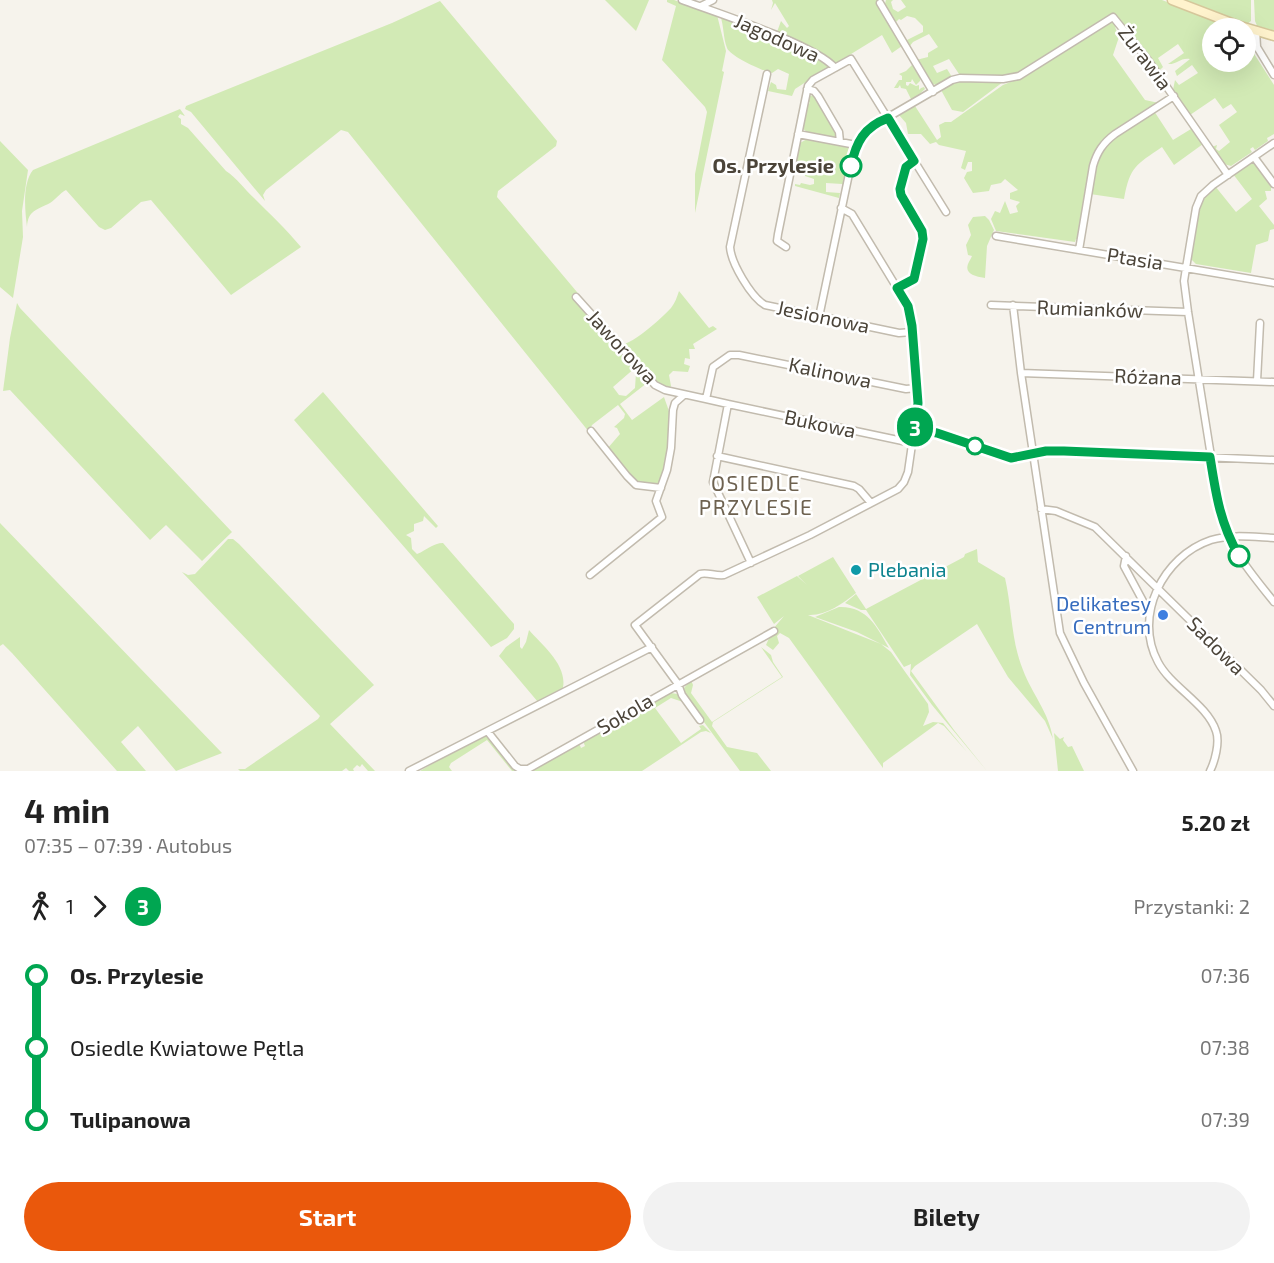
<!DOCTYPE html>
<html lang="pl">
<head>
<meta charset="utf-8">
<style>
  :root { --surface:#fff; --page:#f2f2f2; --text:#222; --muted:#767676; --accent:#ea580c }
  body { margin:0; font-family:"Exo 2",sans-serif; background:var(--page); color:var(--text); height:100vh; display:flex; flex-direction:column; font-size:22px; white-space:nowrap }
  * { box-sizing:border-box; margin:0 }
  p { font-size:20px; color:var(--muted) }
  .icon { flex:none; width:33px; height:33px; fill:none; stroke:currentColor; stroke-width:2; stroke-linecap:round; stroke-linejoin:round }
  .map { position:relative; height:771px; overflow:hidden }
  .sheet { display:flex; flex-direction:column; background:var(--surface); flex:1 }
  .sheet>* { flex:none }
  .badge { padding:0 12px; border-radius:20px; font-size:21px; line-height:39px }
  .tools { position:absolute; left:1202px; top:18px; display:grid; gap:12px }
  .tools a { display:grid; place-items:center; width:54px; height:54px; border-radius:50%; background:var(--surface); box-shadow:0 6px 24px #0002; font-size:30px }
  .map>.badge { position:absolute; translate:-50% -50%; box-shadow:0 0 0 3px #fff }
  .legs { display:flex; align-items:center; gap:9px; height:66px; padding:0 24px; font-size:20px }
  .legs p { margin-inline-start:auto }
  .head { display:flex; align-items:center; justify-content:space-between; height:102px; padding:0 24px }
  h1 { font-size:33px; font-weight:700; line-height:45px }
  .primary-button { display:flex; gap:12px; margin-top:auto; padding:12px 24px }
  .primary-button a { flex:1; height:69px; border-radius:36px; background:var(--accent); color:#fff; font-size:24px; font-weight:700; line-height:69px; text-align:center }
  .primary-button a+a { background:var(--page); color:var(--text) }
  ul { padding:0 24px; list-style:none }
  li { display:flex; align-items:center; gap:21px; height:72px; font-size:22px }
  li i { display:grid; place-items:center; width:9px; height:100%; margin:0 8px; background:currentColor }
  li i::after { content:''; width:15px; height:15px; margin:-8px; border:4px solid; border-radius:50%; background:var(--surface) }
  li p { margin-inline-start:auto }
  li:first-child i { background:linear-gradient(#0000 50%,currentColor 0) }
  li:last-child i { background:linear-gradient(currentColor 50%,#0000 0) }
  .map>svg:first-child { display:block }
  .green { fill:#d2eab5 }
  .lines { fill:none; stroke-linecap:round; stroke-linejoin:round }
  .street-casing { stroke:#c2bbae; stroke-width:9 }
  .secondary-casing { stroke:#d6c79b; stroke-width:11 }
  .street { stroke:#fff; stroke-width:6 }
  .secondary { stroke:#fff3cd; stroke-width:8 }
  .line-1-casing { stroke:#fff; stroke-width:14 }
  .line-1 { stroke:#00a651; stroke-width:9 }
  .stop-1-dot { fill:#fff; stroke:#00a651; stroke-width:3 }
  .culture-dot { fill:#0f9aa8; stroke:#fff; stroke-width:2 }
  .shop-dot { fill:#3f7fe0; stroke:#fff; stroke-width:2 }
  .labels { text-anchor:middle; stroke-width:5; stroke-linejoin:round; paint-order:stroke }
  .street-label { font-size:20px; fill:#4b4439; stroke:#fff }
  .stop-label { font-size:20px; font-weight:bold; fill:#4b4439; stroke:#fff; text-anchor:end }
  .culture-label { font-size:20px; fill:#0d838f; stroke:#fff; text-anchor:start }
  .shop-label { font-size:20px; fill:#366cbe; stroke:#fff; text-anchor:end }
  .neighbourhood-label { font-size:21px; letter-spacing:1.5px; fill:#6e6250; stroke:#fff }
</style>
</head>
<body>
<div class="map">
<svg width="1274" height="771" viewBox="0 0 1274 771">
  <rect width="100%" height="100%" fill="#f6f3ec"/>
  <!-- green -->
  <path class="green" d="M605 0H649L636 31Z
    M667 0H674L717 15 726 51 722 71 724 72 695 213V174L707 112 705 107 662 60 676 6 667 2Z
    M772 0H877L902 46 892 53 882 35 838 62H834L777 32 781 21 787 28 789 26 775 3 771 10 773 3Z
    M886 0H893L891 2 893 9 898 12 906 7 901 0H1162L1234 28H1212V62H1245V36L1251 49 1274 85V134L1267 138 1268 141 1255 150 1253 147 1250 149 1252 152 1231 166 1224 164 1212 147 1217 145 1216 149 1219 151 1230 142 1219 125 1237 112 1231 104 1223 109 1215 98 1190 115 1173 90 1175 80 1179 85 1198 73 1192 65 1177 76 1175 71 1190 59C1181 57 1176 65 1168 64L1184 53 1178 44 1158 58 1163 67 1159 71 1113 13 1021 73 1002 77 959 74 949 59 933 66 937 73 947 69 952 77 938 85 932 84 916 60 928 57V53L938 47 929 34 913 42 909 47 907 40 923 32V26L915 18 907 16 901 20 899 19 895 23 884 7Z
    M1180 0H1251V21L1246 25Z
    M1254 0H1274V34L1258 28 1255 21Z
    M440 1 557 141 556 146 498 191 497 197 614 336 628 357 627 359 629 362 632 361 636 367 613 387 619 395 626 396 635 388 636 373 638 372 647 381V383L620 404 632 420 664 397C666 403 669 410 670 416 672 432 668 472 659 485L636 482 607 449 620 434 617 428 614 427 624 418 625 414 618 405 592 425 589 432 348 132 341 130 266 190 263 195 265 201 191 112 185 109 186 106 392 23Z
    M720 15 787 41 827 62 829 67 795 89 792 96 768 91 771 82 776 85 777 89 786 90 789 74 778 69 772 73C763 71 731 57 727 48 723 38 724 25 720 15Z
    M1108 22 1115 23 1119 29 1115 27 1119 37 1113 55 1145 100 1159 103C1143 114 1111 130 1099 145 1086 161 1082 217 1078 239H1076L1075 242 996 231 991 219 995 211 1000 213 1005 201 1010 214 1018 212 1016 206 1020 202 1010 199V193L1018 190 1005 179 1001 183 991 185 989 191 973 193 964 178 967 172 972 171V162H968L965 170 961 168 966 151 939 145 936 142 930 144 921 134H908L906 123 899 115 915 106 937 140 941 137 939 125 945 122H951L1003 85 1028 75Z
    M912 65 921 74 920 81 916 85 912 79 911 82H906V85L908 86 910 83 916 86 919 85V90L921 88 924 87 925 89 912 101 906 89 901 88 900 85 898 88H894L899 80H902V76L899 74 906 71Z
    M975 80 1003 82 963 112 952 110 941 90 958 81Z
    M814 95 836 132 837 135 834 138 809 133 803 129 806 105 810 103 807 100 809 96Z
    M1174 102 1203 144 1174 165 1162 147C1136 165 1130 166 1124 199L1090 194C1093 179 1094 161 1103 148 1112 134 1140 120 1154 111L1173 140 1191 129Z
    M180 109 185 116 180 114 178 117 181 119V124L188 128 226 171C237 178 244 189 254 198 270 214 286 229 301 247L231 295 151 200 141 202 111 228 105 230 99 227 66 190C60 193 56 199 50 203 37 210 28 210 27 227 25 210 22 184 33 170Z
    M807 139 849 148 842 189V184L826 183V192L840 193 839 198 795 186V184L800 185 801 183 810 185 814 184V179L805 176V173L795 170 800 143Z
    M0 141 28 170 22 211 23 237 13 298 0 287Z
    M1254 163 1271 187V191H1265L1267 199 1259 206 1274 225V229L1270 230 1268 241 1256 245 1251 273 1196 264 1190 258C1194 232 1194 204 1215 186L1236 212 1252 199 1233 174 1249 164Z
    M985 216 989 220 994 230 987 246 985 278C978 277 964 275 968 264 969 261 971 259 972 256L968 255 966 245 971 235 968 225 973 217Z
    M679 291 709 328 713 326 717 329 693 344 695 349H689L690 359 685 358 684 364 690 366 688 372 673 371 669 375 671 386 669 389 653 380 621 344C631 346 663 317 671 308 675 303 677 297 679 291Z
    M17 303 20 308 232 532 202 561 166 525 150 540 10 390 3 391 10 338Z
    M323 392 438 526 436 528 424 516 423 521 414 524V531L406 535 411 538 412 549 417 554C427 550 433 543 443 543L514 624V629L507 638 491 647 294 420Z
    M0 523 222 753 176 771 138 726 121 742 146 771H117L12 653 3 644 0 646Z
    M228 539H233L239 544 374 685 330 724 375 771H368L362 764 360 767 357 765 353 769 354 771H349L346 768 342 771H240L238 769H245L318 719 320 716 182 572 188 575 195 574Z
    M977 549 978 562 1005 578C1012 608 1011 641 1023 670 1032 694 1049 712 1053 739L1045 721 1008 677 977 624 915 666 911 671 954 730 987 771 932 705 910 675 911 664 904 667 866 610H861L845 603 856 594 866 609 964 557 965 554Z
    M833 557 856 593C842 604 826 616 808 615L881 644 891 652 928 704 929 712 923 726 933 722 943 723 967 752 944 726 938 723 883 763V768L789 638 780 633 777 636 779 643 773 650 766 645 773 629 784 616 774 624 757 597 797 576 807 585 798 576Z
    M839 607C867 606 877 627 889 648L857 632 815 617Z
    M529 630C543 646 570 667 562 691L538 702 499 656 506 647 520 637V647L522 649 526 642Z
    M761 647 771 655 773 662 783 677 713 722 712 726 727 747 757 753 771 771H740L701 718 685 693 684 688 691 680 693 685 691 693 712 722 782 677Z
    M671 693 677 694 683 702 671 698 655 708 681 743 701 729 699 726 703 725 711 733 706 731 701 732 642 771H528L579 743 581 748 585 746 583 741 651 702Z
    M1054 733 1060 739 1064 737 1063 740 1068 747 1072 746 1084 771H1058Z
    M483 736 490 738 518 771H512L487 740 451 763 449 767 452 771H420L443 757Z"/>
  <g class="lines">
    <defs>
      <path id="street" d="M682 0C715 12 816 45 835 68
        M880 3 933 92
        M701 6 713 0
        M1256 30 1257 47 1274 75
        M767 74 730 247C731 263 751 297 765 305L899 333 912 332
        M807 89 814 91 818 96 839 132 840 142
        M798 134 856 145
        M1274 143 1213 185 1201 196 1196 208 1186 268 1184 281 1188 312 1221 519C1232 551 1253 576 1274 602
        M1254 157 1274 184
        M996 236 1274 283
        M786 247 777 241 778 234 808 86 813 80 851 59 946 212
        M1079 250 1093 166C1097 152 1103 143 1115 134L1174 96
        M897 288 914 279 923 239 922 231 901 195 900 189 906 167 914 161
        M576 297 655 385 665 390 706 399
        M991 305 1188 312
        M1013 305 1021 373 1060 633 1084 683 1133 771
        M819 317 854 150 864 134 873 126 952 80 960 78 1003 79 1019 76 1113 17 1148 60 1228 175
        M1021 373 1274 382
        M1257 381 1260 323
        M728 404 912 443
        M915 429 937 433 1011 457 1046 451H1064L1274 460
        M591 431 627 476 636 485 661 488
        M717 456 854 486 859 489 871 503
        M1041 509 1056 511 1095 527 1261 690 1274 706
        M1126 556 1124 566 1145 605 1149 609
        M751 563 713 482 728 404 706 399 713 367 730 355H739L906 389 917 388
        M590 575 662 517 656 501 667 470 671 448 673 410 675 403 684 395
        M700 720 682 695 678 684 635 625 700 574C707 572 715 576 724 575L810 535 898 489 904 482 908 472 918 403 912 326 908 306 852 214 841 208
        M488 732 515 766 520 769H528L774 631
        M409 771 652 647
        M1210 771C1215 761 1220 742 1216 731 1207 704 1171 687 1158 662 1133 616 1163 556 1211 540 1231 534 1253 537 1274 538"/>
      <path id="secondary" d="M1172 0 1237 25 1274 36"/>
    </defs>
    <!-- street casing -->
    <use href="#street" class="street-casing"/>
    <!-- secondary casing -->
    <use href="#secondary" class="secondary-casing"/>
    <!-- street -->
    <use href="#street" class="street"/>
    <!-- secondary -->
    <use href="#secondary" class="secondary"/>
  </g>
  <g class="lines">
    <defs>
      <path id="line-1" d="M851 166C856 142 864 127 888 118L914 161 906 167 900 189 901 195 922 231 923 239 914 279 897 288 908 306 912 326 918 403 915 429 937 433 1011 458 1046 451H1064L1210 457C1216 495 1220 523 1239 556"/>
    </defs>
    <!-- line-1 casing -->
    <use href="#line-1" class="line-1-casing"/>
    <!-- line-1 -->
    <use href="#line-1" class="line-1"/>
  </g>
  <!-- markers -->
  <g class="stop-1-dot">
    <circle cx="851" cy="166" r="10"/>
    <circle cx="975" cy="446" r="8"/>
    <circle cx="1239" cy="556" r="10"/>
  </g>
  <circle class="culture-dot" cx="856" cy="570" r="6"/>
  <circle class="shop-dot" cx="1163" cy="615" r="6"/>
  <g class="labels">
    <!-- street labels -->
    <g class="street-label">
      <text transform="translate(777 38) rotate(24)" y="7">Jagodowa</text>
      <text transform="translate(1145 58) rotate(53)" y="7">Żurawia</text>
      <text transform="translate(1135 259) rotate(9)" y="7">Ptasia</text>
      <text transform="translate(1090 309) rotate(2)" y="7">Rumianków</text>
      <text transform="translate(823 317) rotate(12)" y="7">Jesionowa</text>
      <text transform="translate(622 347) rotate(47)" y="7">Jaworowa</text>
      <text transform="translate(830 373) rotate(12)" y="7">Kalinowa</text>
      <text transform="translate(1148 377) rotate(2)" y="7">Różana</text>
      <text transform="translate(820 424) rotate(12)" y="7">Bukowa</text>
      <text transform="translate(1216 646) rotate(45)" y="7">Sadowa</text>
      <text transform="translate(625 714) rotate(-30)" y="7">Sokola</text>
    </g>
    <!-- stop labels -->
    <g class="stop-label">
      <text x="834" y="173">Os. Przylesie</text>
    </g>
    <!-- culture labels -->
    <g class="culture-label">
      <text x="868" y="577">Plebania</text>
    </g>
    <!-- shop labels -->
    <g class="shop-label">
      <text x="1151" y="611">Delikatesy<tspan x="1151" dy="23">Centrum</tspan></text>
    </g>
    <!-- neighbourhood labels -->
    <g class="neighbourhood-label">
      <text x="756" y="491">OSIEDLE<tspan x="756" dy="24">PRZYLESIE</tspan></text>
    </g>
  </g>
</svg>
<div class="tools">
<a><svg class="icon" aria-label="locate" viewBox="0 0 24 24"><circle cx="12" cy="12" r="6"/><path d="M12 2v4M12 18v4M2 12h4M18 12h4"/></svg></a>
</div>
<b class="badge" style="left:915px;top:427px;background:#00a651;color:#fff">3</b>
</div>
<section class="sheet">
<div class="head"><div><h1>4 min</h1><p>07:35 – 07:39 · Autobus</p></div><b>5.20 zł</b></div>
<div class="legs"><svg class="icon" aria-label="walk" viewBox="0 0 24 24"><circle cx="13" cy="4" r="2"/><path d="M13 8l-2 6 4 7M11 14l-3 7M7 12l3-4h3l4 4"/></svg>1<svg class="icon" aria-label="forward" viewBox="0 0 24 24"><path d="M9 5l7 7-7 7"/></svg><b class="badge" style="background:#00a651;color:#fff">3</b><p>Przystanki: 2</p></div>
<ul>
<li><i style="color:#00a651"></i><b>Os. Przylesie</b><p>07:36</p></li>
<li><i style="color:#00a651"></i><span>Osiedle Kwiatowe Pętla</span><p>07:38</p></li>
<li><i style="color:#00a651"></i><b>Tulipanowa</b><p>07:39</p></li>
</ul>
<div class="primary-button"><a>Start</a><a>Bilety</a></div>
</section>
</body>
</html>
